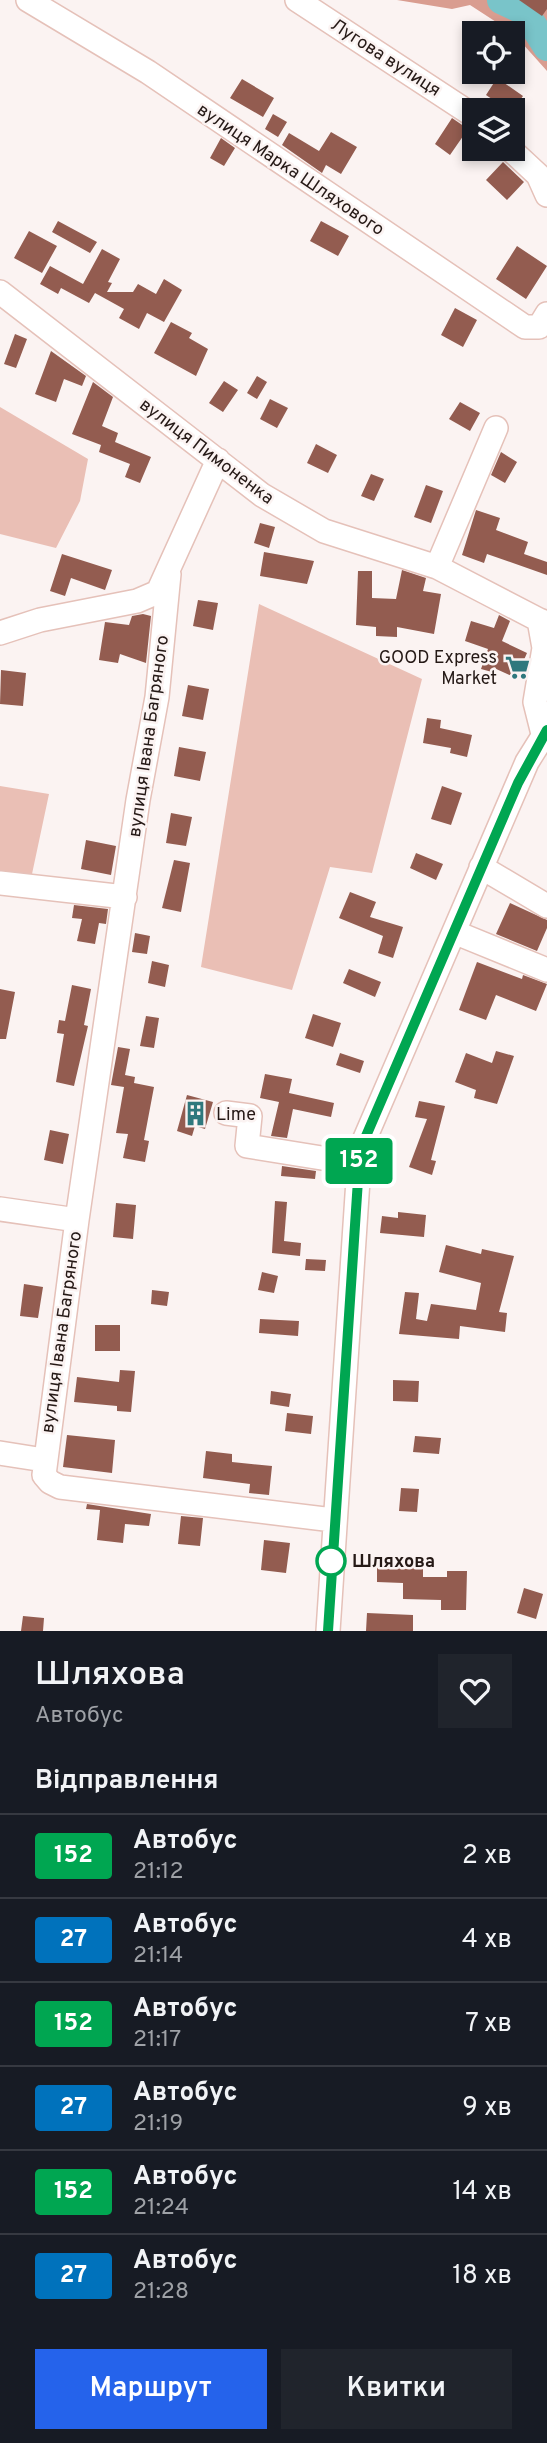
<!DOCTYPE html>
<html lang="uk">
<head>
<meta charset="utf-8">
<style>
  :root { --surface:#171b24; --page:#20242c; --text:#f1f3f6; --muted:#9ea1a6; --line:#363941; --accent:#2563eb }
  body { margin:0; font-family:Overpass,sans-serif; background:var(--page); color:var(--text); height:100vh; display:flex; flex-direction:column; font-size:26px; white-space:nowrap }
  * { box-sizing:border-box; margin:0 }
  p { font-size:23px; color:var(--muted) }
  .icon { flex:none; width:38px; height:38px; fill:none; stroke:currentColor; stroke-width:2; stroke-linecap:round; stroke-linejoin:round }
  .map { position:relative; height:1631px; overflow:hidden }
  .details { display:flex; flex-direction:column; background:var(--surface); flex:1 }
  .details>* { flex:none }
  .badge { padding:0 14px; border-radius:5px; font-size:24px; line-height:46px }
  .fabs { position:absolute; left:462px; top:21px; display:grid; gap:14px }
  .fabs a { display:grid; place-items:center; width:63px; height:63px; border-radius:0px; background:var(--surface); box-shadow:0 4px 10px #0003; font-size:35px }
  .map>.badge { position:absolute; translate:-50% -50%; box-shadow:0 0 0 4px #fff }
  h2 { padding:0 35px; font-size:26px; line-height:63px }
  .round { display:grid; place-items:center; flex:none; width:74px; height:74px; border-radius:0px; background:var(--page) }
  .headline { display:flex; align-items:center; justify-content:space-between; height:119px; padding:0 35px }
  h1 { font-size:33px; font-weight:600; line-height:52px }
  .action { display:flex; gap:14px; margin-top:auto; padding:14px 35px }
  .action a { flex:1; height:80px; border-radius:0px; background:var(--accent); color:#fff; font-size:28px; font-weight:600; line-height:80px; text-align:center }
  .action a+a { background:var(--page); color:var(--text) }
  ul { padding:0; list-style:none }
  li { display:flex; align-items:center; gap:21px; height:84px; padding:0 35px; border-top:2px solid var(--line) }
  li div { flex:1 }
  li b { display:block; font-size:26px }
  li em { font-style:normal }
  li .badge { min-width:77px; font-weight:700; text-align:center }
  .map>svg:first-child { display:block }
  .green { fill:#eabfb5 }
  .forest { fill:#d99d90 }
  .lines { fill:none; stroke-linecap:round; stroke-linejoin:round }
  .river { stroke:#79c4c9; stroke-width:28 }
  .building { fill:#935c50 }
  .minor-casing { stroke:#e5c1b9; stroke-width:26 }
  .minor { stroke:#fff; stroke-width:23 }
  .line-casing { stroke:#fff; stroke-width:16 }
  .line { stroke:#00a651; stroke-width:10 }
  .stop-dot { fill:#fff; stroke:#00a651; stroke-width:3.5 }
  .labels { text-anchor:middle; stroke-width:5; stroke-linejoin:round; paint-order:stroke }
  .street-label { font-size:18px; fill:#251916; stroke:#fbf3f2 }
  .poi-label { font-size:18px; fill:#251916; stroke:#fbf3f2; text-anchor:end }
  .stop-label { font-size:18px; font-weight:bold; fill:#251916; stroke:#fbf3f2; text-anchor:start }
</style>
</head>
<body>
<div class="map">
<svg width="547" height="1631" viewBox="0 0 547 1631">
  <rect width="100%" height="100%" fill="#fbf3f2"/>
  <!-- green -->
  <path class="green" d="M0 407 88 459 80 501 56 548 0 534Z
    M259 604 422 679 372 873 330 867 292 990 201 967Z
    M0 786 49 794 32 874 0 872Z"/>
  <!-- forest -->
  <path class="forest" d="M397 0H537L547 6V71L513 33 470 5 452 9Z"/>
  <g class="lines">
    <!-- river -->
    <path class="river" d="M501 0 524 11 547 47"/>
  </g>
  <!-- building -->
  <path class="building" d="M519 0H547V9L542 16Z
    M497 78 523 96 513 110H508L486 95Z
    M242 79 274 98 263 117 230 98Z
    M273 114 287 122 278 137 265 129Z
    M452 118 468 129 450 155 435 144Z
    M331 132 357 147 341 174 326 165 322 173 282 145 289 133 319 151Z
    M221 138 235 148 224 166 210 158Z
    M503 162 524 182 507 200 486 180Z
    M58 221 97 242 90 253 52 232Z
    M321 221 349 236 338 256 310 241Z
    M29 231 57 246 42 273 14 258Z
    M517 246 547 266 526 299 496 279Z
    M102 249 120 259 108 282 112 283 107 292H133L138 284 156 294 164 279 182 290 164 322 147 313 139 329 119 318 124 309 95 293 89 303 61 288 58 294 40 284 50 266 83 284Z
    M455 308 477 320 463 347 441 335Z
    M171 322 192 333 189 338 208 349 196 376 154 353Z
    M15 334 27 339 16 368 4 364Z
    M51 351 86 376 82 386 64 379 56 402 35 394Z
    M257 376 267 382 257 399 247 393Z
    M224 381 238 390 223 412 209 403Z
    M93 382 113 397 102 426 118 433 115 442 151 457 140 483 125 477 130 464 99 452 101 445 72 434Z
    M270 399 288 408 277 428 260 419Z
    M460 402 480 413 470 431 449 419Z
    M316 444 337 455 328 473 307 463Z
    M501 452 517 462 505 483 491 475Z
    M371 474 384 479 374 501 361 496Z
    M426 485 443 491 431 523 414 517Z
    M476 510 500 518 496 530 528 542 524 554 547 562V575L487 554 484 563 462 555Z
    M260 523 275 527 269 548 254 543Z
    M264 552 314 561 307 584 260 576Z
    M62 554 112 570 105 590 71 578 65 596 50 591Z
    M402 570 426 578 423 591 441 594 434 634 397 627V637L376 636V627L356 625 358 571H372V598L396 599Z
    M198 600 218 603 213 630 193 626Z
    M143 614 151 616 146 663 120 654 118 663 99 660 105 622 129 625 132 616Z
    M499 615 510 621 502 641 527 653 516 678 494 668 492 672 481 669 488 649 465 641 471 621 494 628Z
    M1 670 26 673 23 706 0 704Z
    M188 685 209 689 203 720 182 716Z
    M427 718 441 720 440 728 472 735 467 757 450 753 451 748 423 743Z
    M179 747 206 752 200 781 174 776Z
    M442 786 462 793 451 825 431 819Z
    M171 813 192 817 186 846 166 843Z
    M86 840 116 846 111 875 81 869Z
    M416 853 443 864 436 880 410 868Z
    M174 860 190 863 181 912 162 908Z
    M350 892 376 902 370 917 403 927 393 958 378 953 383 936 339 918Z
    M510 903 547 920V928L537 951 496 934Z
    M74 905 108 909 106 924 99 923 95 944 77 941 82 919 72 918Z
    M135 933 150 936 147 954 132 952Z
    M152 961 169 965 165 987 148 983Z
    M477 962 522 979 523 975 547 984 536 1011 496 995 486 1020 459 1010Z
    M349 969 381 982 375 997 343 983Z
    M72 985 91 989 84 1025 88 1026 74 1086 56 1082 64 1034 57 1033 59 1020 65 1021Z
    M0 989 15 992 6 1039H0Z
    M313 1014 341 1023 333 1047 305 1038Z
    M146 1016 159 1018 154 1048 140 1046Z
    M118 1047 130 1049 125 1075 135 1077 134 1083 154 1087 144 1140 149 1141 145 1162 123 1158 128 1134 116 1133 124 1087 111 1085Z
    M496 1051 514 1056 497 1104 474 1098 476 1090 455 1082 466 1053 492 1063Z
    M340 1053 364 1061 360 1073 336 1065Z
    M265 1074 292 1079 289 1093 334 1103 331 1117 293 1109 287 1138 271 1136 279 1102 260 1098Z
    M187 1095 213 1102 205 1129 195 1126 192 1136 177 1131Z
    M419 1101 445 1106 431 1160 436 1161 432 1175 409 1167 427 1119 415 1117Z
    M50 1130 69 1134 63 1164 44 1160Z
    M282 1166 316 1171 315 1179 281 1176Z
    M275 1201 287 1202 284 1241 301 1243 300 1256 272 1253Z
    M116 1203 136 1205 133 1239 113 1237Z
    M398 1212 426 1215 424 1237 380 1233 382 1216 398 1218Z
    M446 1245 481 1254 482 1249 514 1256 499 1312 507 1313 505 1332 460 1326 459 1339 399 1334 405 1292 419 1293 416 1319 427 1321 431 1304 476 1310 481 1283 439 1272Z
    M306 1259 326 1260 325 1271 305 1270Z
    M262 1272 278 1276 274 1293 258 1290Z
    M24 1284 43 1287 38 1318 20 1316Z
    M152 1290 169 1292 167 1306 151 1304Z
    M260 1319 299 1321 298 1336 259 1333Z
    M95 1325H120V1351H95Z
    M120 1370 135 1371 131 1412 117 1411V1406L74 1402 77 1377 119 1382Z
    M393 1380 419 1381 418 1402 393 1401Z
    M271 1391 291 1394 289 1407 270 1404Z
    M287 1413 313 1416 311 1434 285 1431Z
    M67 1435 115 1440 112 1473 63 1467Z
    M415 1436 441 1438 439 1454 413 1452Z
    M206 1451 232 1454V1462L272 1466 269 1495 249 1493 250 1484 203 1478Z
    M401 1488 419 1489 417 1512 399 1511Z
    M87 1504 151 1514 149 1526 125 1524 123 1543 97 1540 100 1510 86 1509Z
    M181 1516 203 1518 200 1546 178 1544Z
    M264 1540 290 1543 286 1573 261 1570Z
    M377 1563 423 1565V1577H447V1571H467L466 1610H441V1600L403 1599V1583L377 1582Z
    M524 1588 543 1594 536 1619 517 1613Z
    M367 1613 413 1615V1631H366Z
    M23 1616 44 1618 43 1631H21Z"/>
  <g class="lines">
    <defs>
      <path id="minor" d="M28 0 148 72 525 327H539L547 314
        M297 0 474 116
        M510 149 538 175 547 195
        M0 292 262 495 324 531 437 567 539 620
        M437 567 496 428
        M169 574 157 697 138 800 77 1220 44 1475 50 1482 60 1487 333 1520
        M0 633 40 620 137 601 158 592 218 460
        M543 734 535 702 544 648 539 620 547 623
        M481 867 547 906
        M0 883 125 897
        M454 932 547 970
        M226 1113 250 1116 247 1146 359 1164
        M0 1209 77 1220
        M0 1453 44 1460
        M328 1631 360 1150 527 762 547 730"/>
    </defs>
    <!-- minor casing -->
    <use href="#minor" class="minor-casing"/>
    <!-- minor -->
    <use href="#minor" class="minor"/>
  </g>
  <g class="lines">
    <defs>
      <path id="line" d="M328 1631 360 1150 518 783 547 730"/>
    </defs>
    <!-- line casing -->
    <use href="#line" class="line-casing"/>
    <!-- line -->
    <use href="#line" class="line"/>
  </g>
  <!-- icons -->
  <defs>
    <symbol id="supermarket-bare" viewBox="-9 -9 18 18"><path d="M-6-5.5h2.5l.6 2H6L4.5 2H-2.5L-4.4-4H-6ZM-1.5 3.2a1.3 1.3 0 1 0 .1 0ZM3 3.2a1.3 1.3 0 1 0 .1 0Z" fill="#2f787d" stroke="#fbf3f2" stroke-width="2.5" paint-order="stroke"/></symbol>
    <symbol id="building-bare" viewBox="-9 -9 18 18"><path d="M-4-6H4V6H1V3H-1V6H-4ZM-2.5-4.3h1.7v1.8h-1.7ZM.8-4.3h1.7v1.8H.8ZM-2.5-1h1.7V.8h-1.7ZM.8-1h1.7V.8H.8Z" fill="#2f787d" stroke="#fbf3f2" stroke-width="2.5" paint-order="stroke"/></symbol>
  </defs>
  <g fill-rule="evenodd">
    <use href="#supermarket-bare" x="500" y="650" width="35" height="35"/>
    <use href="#building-bare" x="178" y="1096" width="35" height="35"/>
  </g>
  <!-- markers -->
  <circle class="stop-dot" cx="331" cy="1561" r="14"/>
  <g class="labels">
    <!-- street labels -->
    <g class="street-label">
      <text transform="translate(386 57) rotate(33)" y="6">Лугова вулиця</text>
      <text transform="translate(291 169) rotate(34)" y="6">вулиця Марка Шляхового</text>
      <text transform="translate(207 451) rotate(37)" y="6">вулиця Пимоненка</text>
      <text transform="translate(148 736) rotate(-82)" y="6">вулиця Івана Багряного</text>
      <text transform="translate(61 1332) rotate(-82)" y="6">вулиця Івана Багряного</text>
    </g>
    <!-- poi labels -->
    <g class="poi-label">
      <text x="497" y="663">GOOD Express<tspan x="497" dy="21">Market</tspan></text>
      <text x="216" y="1120" text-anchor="start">Lime</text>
    </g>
    <!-- stop labels -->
    <g class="stop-label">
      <text x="352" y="1567">Шляхова</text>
    </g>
  </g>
</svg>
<div class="fabs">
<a><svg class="icon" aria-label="locate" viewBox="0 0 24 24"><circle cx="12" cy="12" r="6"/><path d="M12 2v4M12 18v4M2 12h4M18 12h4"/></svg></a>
<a><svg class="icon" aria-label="layers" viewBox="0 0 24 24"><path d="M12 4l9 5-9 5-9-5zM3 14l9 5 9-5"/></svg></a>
</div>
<b class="badge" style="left:359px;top:1161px;background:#00a651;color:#fff">152</b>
</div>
<section class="details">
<div class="headline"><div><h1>Шляхова</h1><p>Автобус</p></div><a class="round"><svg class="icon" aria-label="heart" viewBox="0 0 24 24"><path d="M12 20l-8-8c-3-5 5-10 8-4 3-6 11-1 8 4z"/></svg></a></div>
<h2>Відправлення</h2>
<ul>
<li><span class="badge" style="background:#00a651;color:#fff">152</span><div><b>Автобус</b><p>21:12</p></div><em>2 хв</em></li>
<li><span class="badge" style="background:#0072bc;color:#fff">27</span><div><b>Автобус</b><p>21:14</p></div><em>4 хв</em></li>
<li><span class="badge" style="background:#00a651;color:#fff">152</span><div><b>Автобус</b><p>21:17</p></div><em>7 хв</em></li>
<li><span class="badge" style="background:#0072bc;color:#fff">27</span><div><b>Автобус</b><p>21:19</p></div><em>9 хв</em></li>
<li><span class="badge" style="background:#00a651;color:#fff">152</span><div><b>Автобус</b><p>21:24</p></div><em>14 хв</em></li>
<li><span class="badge" style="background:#0072bc;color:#fff">27</span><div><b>Автобус</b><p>21:28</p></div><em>18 хв</em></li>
</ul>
<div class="action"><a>Маршрут</a><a>Квитки</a></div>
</section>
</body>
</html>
